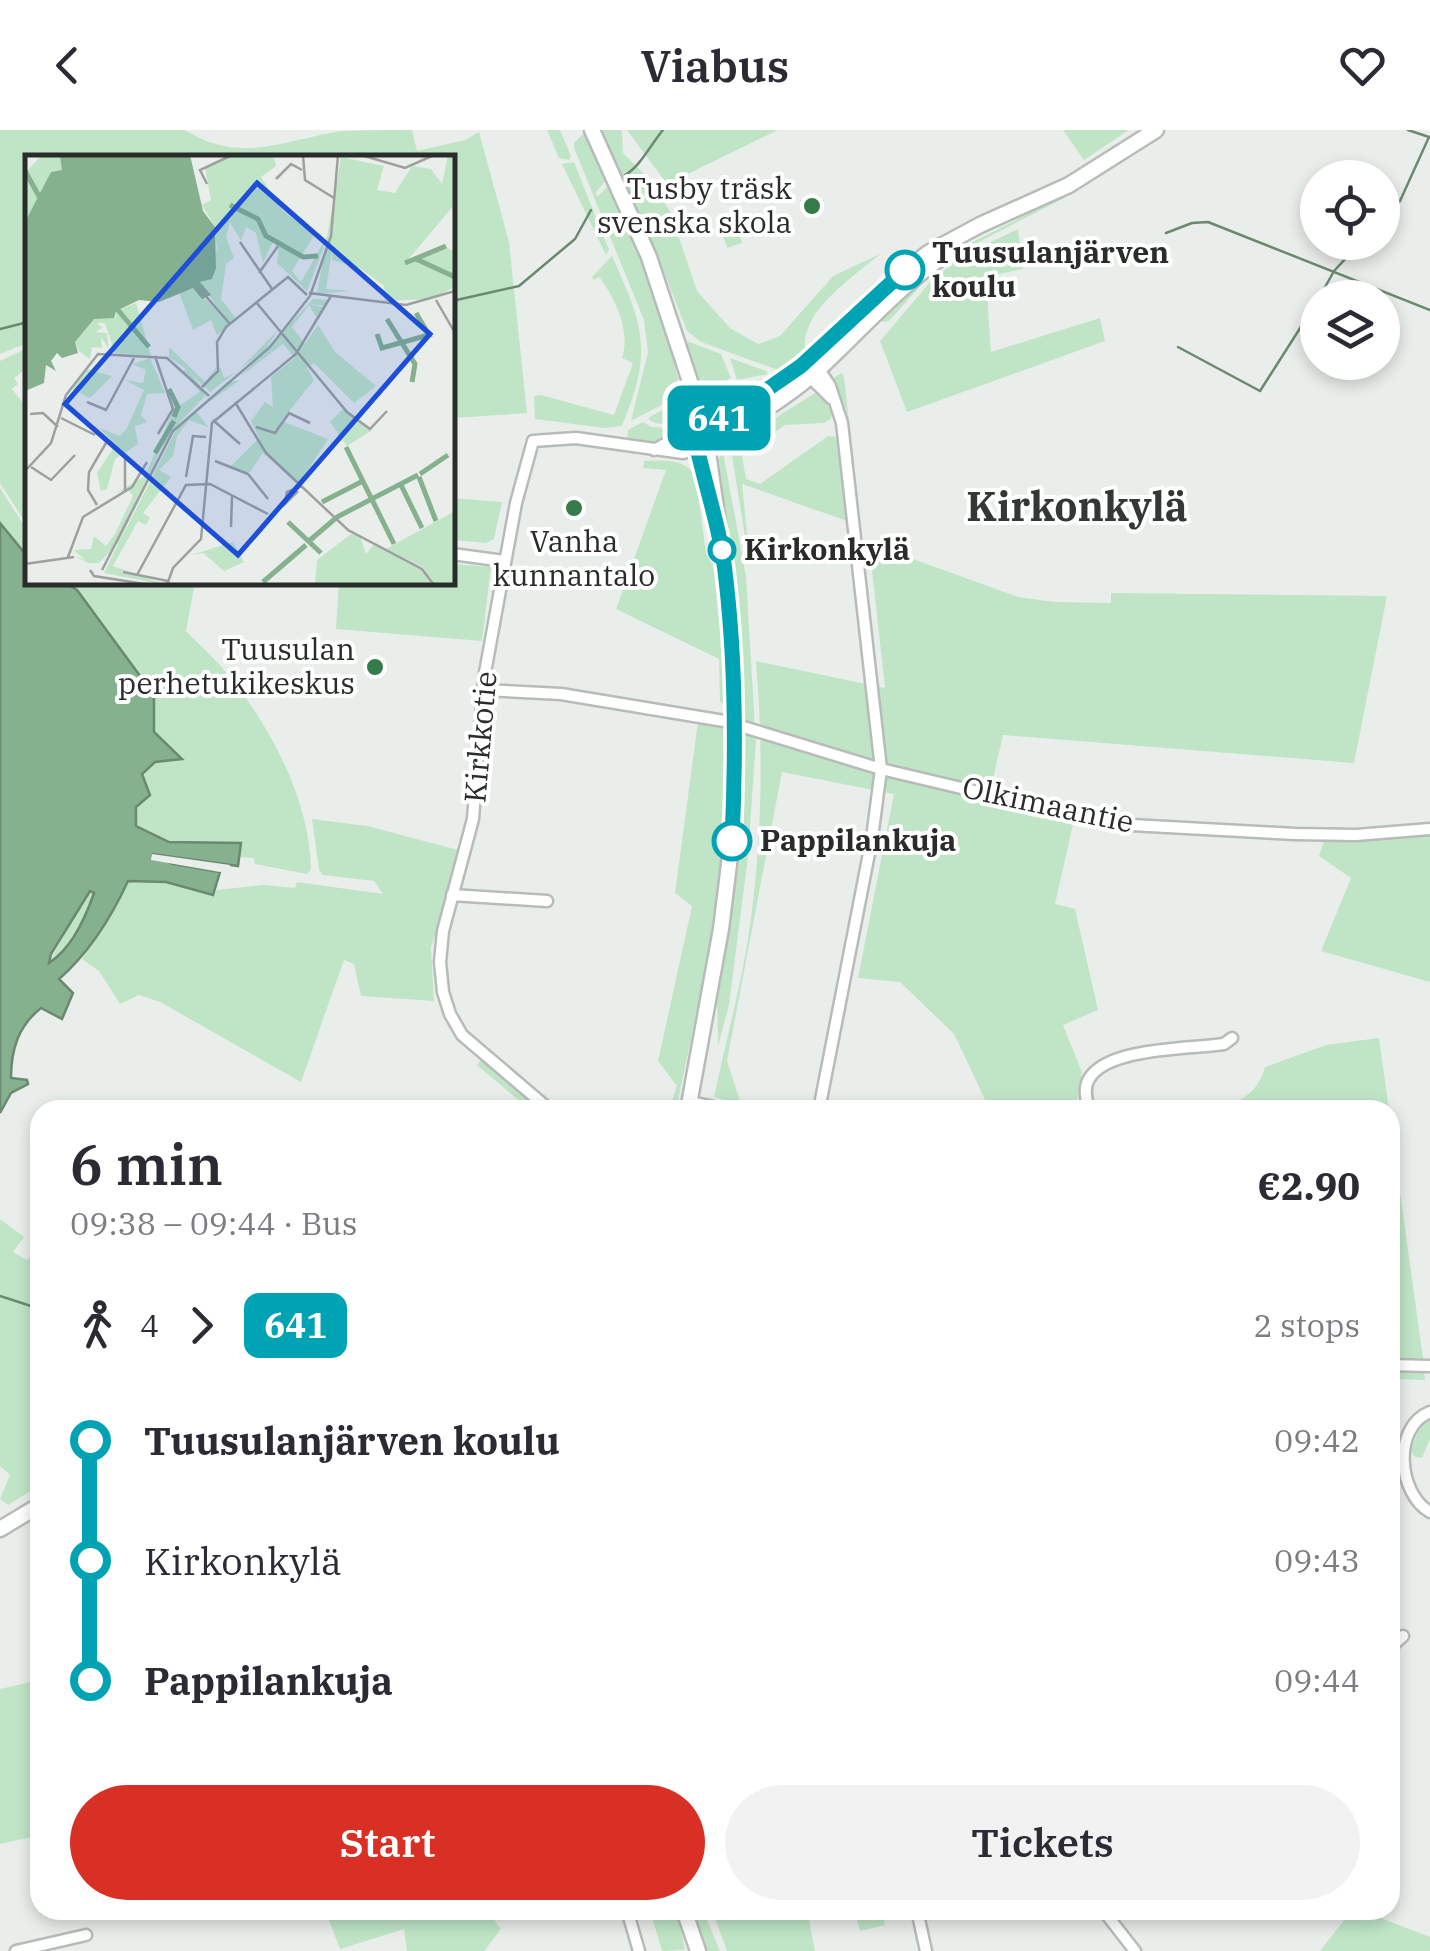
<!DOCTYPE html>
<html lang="en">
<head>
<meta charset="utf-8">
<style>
  :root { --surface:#fff; --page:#f2f2f3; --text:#2b2b33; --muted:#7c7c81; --accent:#d93025 }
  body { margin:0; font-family:"IBM Plex Serif",serif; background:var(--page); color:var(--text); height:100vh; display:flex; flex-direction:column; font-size:38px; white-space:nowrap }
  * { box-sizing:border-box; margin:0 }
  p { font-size:32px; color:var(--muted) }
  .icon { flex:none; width:55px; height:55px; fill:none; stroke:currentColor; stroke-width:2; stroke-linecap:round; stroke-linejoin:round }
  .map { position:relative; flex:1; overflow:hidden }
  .panel { position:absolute; left:30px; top:970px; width:1370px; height:820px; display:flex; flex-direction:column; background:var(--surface); border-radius:30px; box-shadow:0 5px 15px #0003 }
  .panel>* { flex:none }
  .badge { padding:0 20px; border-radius:15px; font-size:35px; line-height:65px }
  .fabs { position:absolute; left:1300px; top:30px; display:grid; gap:20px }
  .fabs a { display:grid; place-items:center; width:100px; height:100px; border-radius:50%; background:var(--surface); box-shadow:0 5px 15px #0003; font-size:50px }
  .map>.badge { position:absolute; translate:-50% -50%; box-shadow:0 0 0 5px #fff }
  .legs { display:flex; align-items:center; gap:15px; height:110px; padding:0 40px; font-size:32px }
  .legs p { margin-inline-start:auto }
  .head { display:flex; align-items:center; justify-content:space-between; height:170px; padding:0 40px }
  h1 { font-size:55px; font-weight:600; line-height:75px }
  .action { display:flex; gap:20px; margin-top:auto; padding:20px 40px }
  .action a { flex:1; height:115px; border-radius:60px; background:var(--accent); color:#fff; font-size:40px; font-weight:600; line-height:115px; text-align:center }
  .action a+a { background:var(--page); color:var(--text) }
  ul { padding:0 40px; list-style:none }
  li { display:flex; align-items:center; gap:35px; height:120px; font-size:38px }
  li i { display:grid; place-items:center; width:15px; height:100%; margin:0 12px; background:currentColor }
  li i::after { content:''; width:25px; height:25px; margin:-12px; border:8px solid; border-radius:50%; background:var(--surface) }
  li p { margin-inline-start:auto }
  li:first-child i { background:linear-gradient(#0000 50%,currentColor 0) }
  li:last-child i { background:linear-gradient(currentColor 50%,#0000 0) }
  header { display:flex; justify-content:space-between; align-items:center; height:130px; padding:0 40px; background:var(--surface); font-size:45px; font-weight:600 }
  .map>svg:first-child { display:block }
  .green { fill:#bfe5c6 }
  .water { fill:#85b18e; stroke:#6a8970; stroke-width:2.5; fill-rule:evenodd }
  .pier { fill:#eaeeea }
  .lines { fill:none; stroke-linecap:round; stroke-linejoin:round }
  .stream { stroke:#6a8970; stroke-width:2.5 }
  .street-casing { stroke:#b8bcb8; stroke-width:15 }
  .secondary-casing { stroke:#b8bcb8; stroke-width:19 }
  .street { stroke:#fff; stroke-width:10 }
  .secondary { stroke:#fff; stroke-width:14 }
  .line-1-casing { stroke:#fff; stroke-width:22 }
  .line-1 { stroke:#00a3b4; stroke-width:15 }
  .poi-dot { fill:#337b48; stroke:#fff; stroke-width:4 }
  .stop-1-dot { fill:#fff; stroke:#00a3b4; stroke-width:5 }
  .labels { text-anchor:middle; stroke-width:8; stroke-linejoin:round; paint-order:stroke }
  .poi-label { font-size:30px; fill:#2a2c2b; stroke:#fff; text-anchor:end }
  .stop-label { font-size:30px; font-weight:bold; fill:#2a2c2b; stroke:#fff; text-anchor:start }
  .street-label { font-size:30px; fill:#2a2c2b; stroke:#fff }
  .district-label { font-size:40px; font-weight:bold; fill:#343835; stroke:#fff }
  .inset-river { fill:none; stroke:#85b18e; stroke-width:5 }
  .inset-road { fill:none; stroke:#9da09e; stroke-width:2.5 }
  .view { fill:#1d4ed8; fill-opacity:0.15; stroke:#1d4ed8; stroke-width:5 }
  .inset-edge { fill:none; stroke:#2a2c2b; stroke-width:5 }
</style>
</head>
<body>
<header><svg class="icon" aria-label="back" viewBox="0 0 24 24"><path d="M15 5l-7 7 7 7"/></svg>Viabus<svg class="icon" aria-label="heart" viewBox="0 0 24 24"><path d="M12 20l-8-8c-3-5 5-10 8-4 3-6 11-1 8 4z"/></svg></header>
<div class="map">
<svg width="1430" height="1821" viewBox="0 0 1430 1821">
  <rect width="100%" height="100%" fill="#eaeeea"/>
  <!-- green -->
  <path class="green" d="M0 0H185C241 35 283 10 342 1 364 0 389 0 412 0L417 21 465 10 479 2 509 112 527 283 453 288 452 28H28L27 213 0 224Z
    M547 0H560L571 26 569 30 559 28Z
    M600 0H622L623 23 643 43 670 81 697 161 730 198 758 214 780 206 833 146 880 124C852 148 801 181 805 219L778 240 701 212 687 201 662 137Z
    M627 0H778L667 54Z
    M1063 0H1129L1084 30Z
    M584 3 607 49 596 62 597 67 609 55C630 100 692 254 682 298 671 292 655 297 648 288L678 271 677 267 631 291 648 222 644 190 574 18V13Z
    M574 32 609 120 606 125 562 34Z
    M1063 66 1066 67 973 115 931 144 889 191 883 192 877 188 929 141 971 113Z
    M734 88 742 113 727 118 719 93Z
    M1018 99 1023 139 986 147 991 222 1100 188 1105 211 907 282 880 211 932 150 963 125Z
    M612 126C644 197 653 221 622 296L605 298 535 289 534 266 541 265 614 285 633 233 622 228C631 202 615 167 599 147L594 150 592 147Z
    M687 211 721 224 731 248 703 263 758 252 714 276C695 267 691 230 687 211Z
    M27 218V238L14 248 18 254 12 259 23 273 27 270V395L0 353V231Z
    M730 228 766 241 768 244 737 250Z
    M842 243 844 247 861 396 847 281 834 251 833 248Z
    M815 263 821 265 832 282 831 289 824 293 785 295 742 326 746 349 760 354 828 306 836 307 847 391 742 354 751 443 731 320 735 313Z
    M643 292 651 297 672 298 677 303 657 313H627L628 300Z
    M722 317 746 446 755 600 744 597 741 588 740 496 719 330Z
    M644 331C662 330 686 328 696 347L706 424 714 437 720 456 726 577 720 571 719 529 616 479 666 340 643 338Z
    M0 358 27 400V426L0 393Z
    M452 368 502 372 494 409 486 413 453 410Z
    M869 413 1018 467 1054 472 1111 473V463L1387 466 1354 633 1003 605 989 666 1074 690 1055 774 1075 779 1098 880 1063 895 1082 942 1077 969 1080 980H990L954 904 900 852 858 848 894 664 782 642 727 931 740 971 739 974 714 967C725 916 738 866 747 816 762 722 764 625 756 531L885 558Z
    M453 434 491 437 482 511 336 499 339 453 452 452Z
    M66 453H195L186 501C200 516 216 529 229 546 272 599 310 671 311 740L307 744 255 734 254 728 239 727 240 713 169 712 136 696 141 644 155 632 181 628 154 602V565L77 460Z
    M698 592 723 597 726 601 721 751 711 814 676 980H669L677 956 658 931 692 776 675 763Z
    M743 603 755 607 756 611 749 710H742L739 690 740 605Z
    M312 689 367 696 466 722 431 817 434 871 361 866 354 834 344 830 301 952 160 872 139 865 120 874 99 841 82 829 117 776 128 750 166 752 212 765 216 760 263 755 295 758 297 752 383 764 374 751 323 745 319 740Z
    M1430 702V852L1321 821 1351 748 1319 726 1325 708Z
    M742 715 749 719 729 875 718 916 717 867Z
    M89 760 95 763C84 791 70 811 51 834L49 833Z
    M1379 908 1389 980H1194C1228 975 1254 974 1265 937L1326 915Z
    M481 930 540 980H530L477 935Z
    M1390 990 1423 1228 1425 1250 1390 1249Z
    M0 1089 24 1107 13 1122 27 1130 35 1123 40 1126V1355L8 1375 0 1369 10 1345 0 1336Z
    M1430 1286V1309L1422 1328 1415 1327 1411 1321 1420 1295Z
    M40 1550V1705L0 1714V1559Z
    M325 1780H487L501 1799 484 1821H407L404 1799 340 1819Z
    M650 1780H677L685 1820 662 1821Z
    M692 1780H703L720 1821H706Z
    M712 1780H807L815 1821H727Z
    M855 1780H882L885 1795 860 1801Z
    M1352 1780H1360L1430 1807V1821H1320Z"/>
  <!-- water -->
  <path class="water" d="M0 393 27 426 28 452 65 453 77 460 154 565V602L182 629 155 632 142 644 150 665 136 677V696L169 712 241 713 238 736 152 724 173 734 220 742 213 765 166 752 128 751C111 788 90 822 59 849L73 863 62 889 41 878C18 896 11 920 11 948L27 950 28 954 11 963 0 983ZM90 761 94 763C85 789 71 819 49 833L51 824Z"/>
  <!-- pier -->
  <path class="pier" d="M152 724 230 735 229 740 220 742 151 730Z"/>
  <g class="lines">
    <!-- stream -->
    <path class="stream" d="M625 45C640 37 651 14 663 0
      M1382 89 1400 71 1429 7 1408 0
      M1166 103 1192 93 1208 92 1430 180
      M1319 168 1334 141 1361 112
      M452 171 519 156 575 109 591 80
      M0 199 28 192
      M1178 217 1260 261 1318 170
      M0 1166 40 1179"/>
    <defs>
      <path id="street" d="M816 235 830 256 842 293 881 639 872 708 819 980
        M805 242 832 269
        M654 320 693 299
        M452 424 504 431
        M484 560 561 564 724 591 881 639 1113 694 1295 704 1356 705 1430 699
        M452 765 547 771
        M690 972 729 980
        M550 980 462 905 450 884 443 862 440 832 443 801 473 689 484 548 516 373 533 311 576 308 683 323 697 319
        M1088 980C1087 970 1083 958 1089 949 1107 917 1191 919 1224 914L1232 908
        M1390 1235 1430 1236
        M1430 1282C1392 1297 1398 1364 1430 1382
        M1390 1518 1403 1506
        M627 1780 639 1821
        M917 1780 926 1821
        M1103 1780 1135 1821
        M16 1821 86 1805"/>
      <path id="secondary" d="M592 0 649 127 704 294 726 448 734 576 732 710 721 799 688 980
        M693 299 749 272 801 236 879 162 928 123 980 95 1069 55 1156 0
        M697 319C734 300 791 266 821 237 865 196 904 150 956 118
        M0 1399 40 1375
        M684 1780 698 1821"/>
    </defs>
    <!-- street casing -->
    <use href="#street" class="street-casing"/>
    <!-- secondary casing -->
    <use href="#secondary" class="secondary-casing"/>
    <!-- street -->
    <use href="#street" class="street"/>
    <!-- secondary -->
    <use href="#secondary" class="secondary"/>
  </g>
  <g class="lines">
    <defs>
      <path id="line-1" d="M732 711C736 624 736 536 726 450 721 398 703 350 693 300L749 272 801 236 905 140"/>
    </defs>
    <!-- line-1 casing -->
    <use href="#line-1" class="line-1-casing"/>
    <!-- line-1 -->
    <use href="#line-1" class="line-1"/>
  </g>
  <!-- markers -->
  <g class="poi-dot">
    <circle cx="812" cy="76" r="10"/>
    <circle cx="574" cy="378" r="10"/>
    <circle cx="375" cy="537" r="10"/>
  </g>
  <g class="stop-1-dot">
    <circle cx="905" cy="140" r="18"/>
    <circle cx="722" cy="420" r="12"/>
    <circle cx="732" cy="711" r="18"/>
  </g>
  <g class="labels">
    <!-- poi labels -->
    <g class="poi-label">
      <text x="792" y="69">Tusby träsk<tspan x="792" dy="34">svenska skola</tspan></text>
      <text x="574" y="422" text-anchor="middle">Vanha<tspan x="574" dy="34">kunnantalo</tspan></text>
      <text x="355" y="530">Tuusulan<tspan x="355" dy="34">perhetukikeskus</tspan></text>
    </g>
    <!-- stop labels -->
    <g class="stop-label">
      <text x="932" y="133">Tuusulanjärven<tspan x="932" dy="34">koulu</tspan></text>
      <text x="744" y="430">Kirkonkylä</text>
      <text x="760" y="721">Pappilankuja</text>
    </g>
    <!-- street labels -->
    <g class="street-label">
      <text transform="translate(481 607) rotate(-85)" y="10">Kirkkotie</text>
      <text transform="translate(1048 675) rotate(12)" y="10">Olkimaantie</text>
    </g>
    <!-- district labels -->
    <g class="district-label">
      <text x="1077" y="391">Kirkonkylä</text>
    </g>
  </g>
  <!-- overview -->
  <g transform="translate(25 25)">
    <rect width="430" height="430" fill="#eaeeea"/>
    <path d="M49 0 37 15 26 17 0 73V18L15 2ZM209 0H248L251 11 236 22 258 56 290 79 267 116 276 127 305 76 282 136 252 108 254 90 248 87 238 108 231 78 221 72 216 86 205 67 201 82 209 103 201 109 196 144 212 165 192 180 186 165 168 175 154 137 168 133 198 160 175 127 187 123 192 92 190 72 177 50 186 45 180 13ZM423 0H430V49L381 107 421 92 430 97V132L406 144 360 146 359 131 335 113 307 105V95L301 134 325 136 292 139 316 2 359 11 352 35 370 38 387 11 406 14 417 29ZM288 144 302 145 301 151 285 149 300 153 293 165 284 150 267 172 280 189 293 170 310 197 351 231 329 248 289 208 282 213 289 225 256 266 303 284 273 330 238 298 224 318 205 312 234 283 226 266 240 247 248 252 246 222 270 203 258 189 216 221ZM111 148 126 201 90 198 80 168H72L77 173 70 177 82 178 84 194 76 182 77 193 67 192 65 204 54 196 50 187 69 163 91 162 90 156ZM254 174 240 195 185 237 165 218 175 230 180 241 156 266 136 294 95 386 152 273 201 228 215 225 171 256 183 272 164 265 152 281 148 301 134 315 146 322 118 358 125 363 121 370 113 366 88 411 141 430 79 418 94 387 74 408H63L48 400 61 405 48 395 66 394 69 381 81 391 90 379 108 341 103 334 91 338 120 321 148 256 141 233 154 251 175 237 157 217 161 214 144 202V192L180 227 193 210 191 192 194 207 187 225 195 212 199 223 213 216ZM125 203 140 238 122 239 116 260 122 267 110 271 113 289 90 304 82 334 76 336 72 318 91 289 74 273 95 281 102 273 119 235 100 225 118 228 121 215 108 209ZM61 214 87 221 65 243 47 234ZM318 254 346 276 322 291 305 267ZM430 356V428L410 430 398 412 361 394ZM326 379 335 381 341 399 350 388 397 414 407 430H290L292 405ZM208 387 219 407 199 416 178 398 166 400Z" fill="#bfe5c6"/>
    <path d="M165 0 178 56 190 72 191 113 187 124 175 127 186 140 177 144 168 133 134 147 114 145 91 156 89 163 69 164 50 187 53 198 37 203 32 198 26 206 31 216 21 210 19 228 0 236V67L26 17 37 15 35 1Z" fill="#85b18e"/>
    <path class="inset-river" d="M0 16 15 43M205 50 233 64 241 81 257 90 278 102 293 101M391 104 430 122M380 108 421 91M92 154 124 192M362 164 390 209 387 227M352 179 357 193 404 180 391 158M144 234 153 252 149 262M321 292 369 389M130 298 149 266M395 319 423 300M394 322 411 366M376 330 397 373M297 347 338 326M263 367 296 398M284 386 312 362 393 320M238 427 281 390"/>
    <path class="inset-road" d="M278 0 280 25 309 43M336 0 380 13 407 1M251 24 266 9 277 15M182 29 175 15 207 0M215 87 247 134M234 118 253 91M173 132 205 169M284 138 381 150 430 136M411 145 430 178M231 147 322 257 345 274 362 256M130 201 148 254 133 279M177 232 193 216 192 187 201 172 263 122 282 140M62 247 81 255 109 203M210 247 241 298 323 375 397 414 409 430M5 259 18 258 33 272M36 263 70 280M188 265 215 289M231 272 250 278 264 258 285 268M100 303V336M190 306 223 319M6 312 26 325 50 300M0 316 26 288 41 240 73 199 142 203 184 241M223 319 243 344M161 322 168 281 181 282M273 336 260 349 262 337 277 331M72 350 63 335 64 317 81 288M206 372 207 341M43 402 58 362 107 332 122 307M0 409 49 402M65 415 69 421 126 430M77 415 148 276 245 192 285 141 306 81 313 0M98 417 143 426M112 420 161 330 185 329 243 359M142 430 148 413 176 384 187 268 271 199 306 141"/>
    <path class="view" d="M232 28 405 179 213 400 40 249Z"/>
    <rect width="430" height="430" class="inset-edge"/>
  </g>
</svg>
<div class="fabs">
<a><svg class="icon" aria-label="locate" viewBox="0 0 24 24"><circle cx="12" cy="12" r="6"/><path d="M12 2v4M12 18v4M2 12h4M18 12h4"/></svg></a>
<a><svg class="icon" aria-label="layers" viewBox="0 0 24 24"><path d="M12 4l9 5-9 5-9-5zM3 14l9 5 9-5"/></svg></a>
</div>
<b class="badge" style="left:719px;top:288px;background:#00a3b4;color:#fff">641</b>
<section class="panel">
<div class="head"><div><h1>6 min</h1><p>09:38 – 09:44 · Bus</p></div><b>€2.90</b></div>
<div class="legs"><svg class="icon" aria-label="walk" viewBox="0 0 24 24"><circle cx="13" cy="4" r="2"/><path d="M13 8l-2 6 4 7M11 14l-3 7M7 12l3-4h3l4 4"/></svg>4<svg class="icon" aria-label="forward" viewBox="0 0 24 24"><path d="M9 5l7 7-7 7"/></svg><b class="badge" style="background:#00a3b4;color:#fff">641</b><p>2 stops</p></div>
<ul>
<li><i style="color:#00a3b4"></i><b>Tuusulanjärven koulu</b><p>09:42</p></li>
<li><i style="color:#00a3b4"></i><span>Kirkonkylä</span><p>09:43</p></li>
<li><i style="color:#00a3b4"></i><b>Pappilankuja</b><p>09:44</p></li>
</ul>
<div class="action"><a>Start</a><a>Tickets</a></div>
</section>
</div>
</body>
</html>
